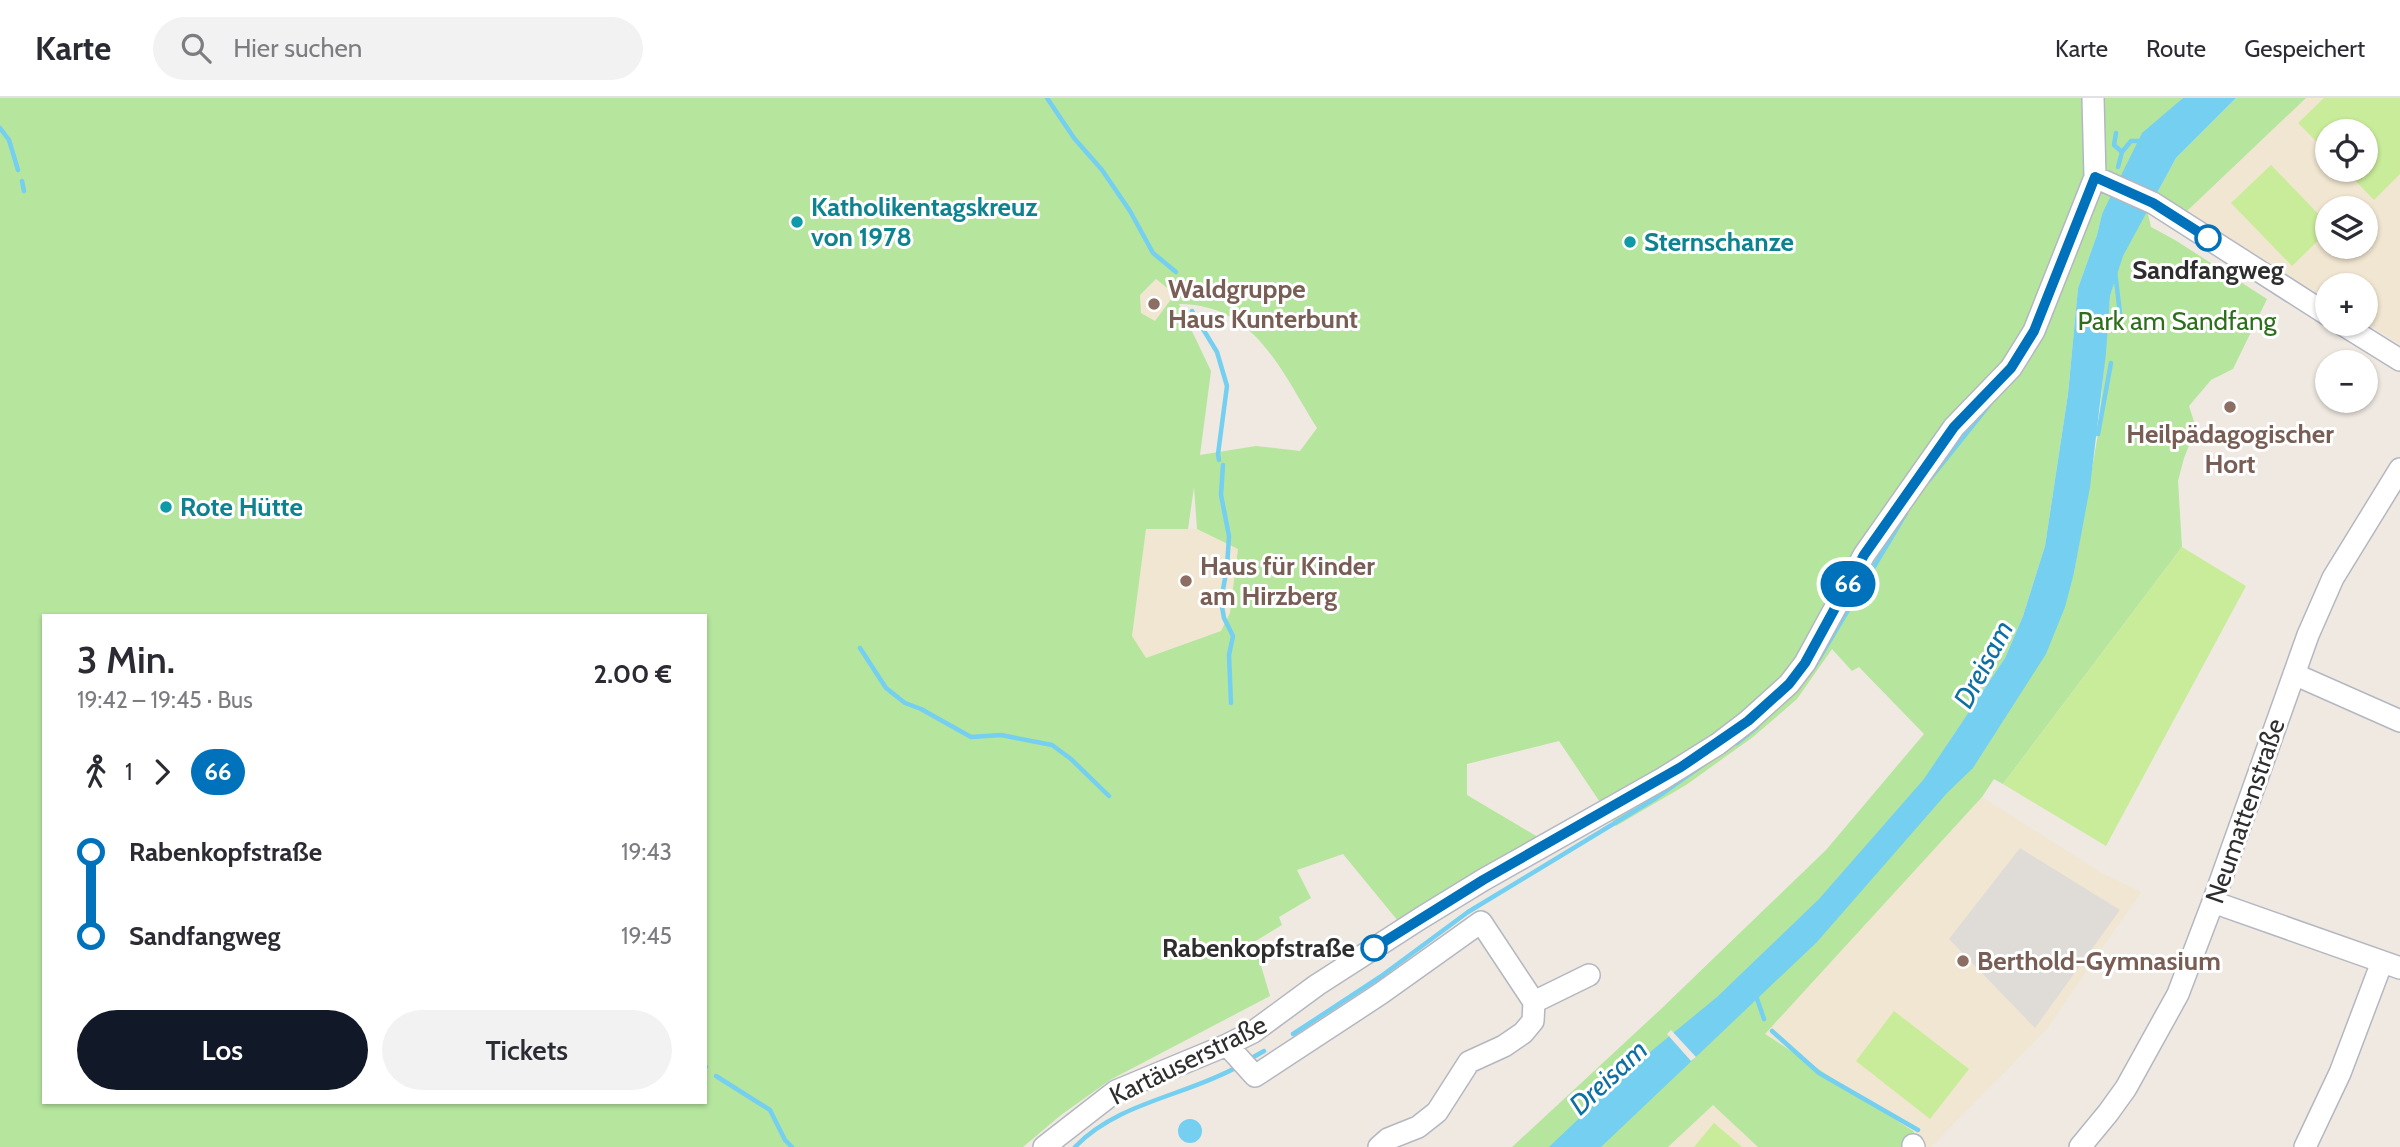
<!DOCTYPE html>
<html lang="de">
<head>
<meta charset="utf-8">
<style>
  :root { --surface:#fff; --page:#f2f2f3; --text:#2b2b33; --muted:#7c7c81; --line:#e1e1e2; --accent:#111827 }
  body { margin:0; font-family:Cabin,sans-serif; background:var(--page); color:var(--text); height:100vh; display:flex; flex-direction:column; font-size:26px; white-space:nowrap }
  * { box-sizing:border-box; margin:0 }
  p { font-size:23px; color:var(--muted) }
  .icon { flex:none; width:38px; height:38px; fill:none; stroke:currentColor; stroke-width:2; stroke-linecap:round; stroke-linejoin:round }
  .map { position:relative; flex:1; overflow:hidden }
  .sheet { position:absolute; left:42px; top:516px; width:665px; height:490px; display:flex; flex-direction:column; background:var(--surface); border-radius:0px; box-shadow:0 2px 5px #0004 }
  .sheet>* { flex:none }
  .badge { padding:0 14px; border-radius:23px; font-size:24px; line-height:46px }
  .fabs { position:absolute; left:2315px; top:21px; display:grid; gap:14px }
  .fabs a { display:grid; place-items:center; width:63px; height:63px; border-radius:50%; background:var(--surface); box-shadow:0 2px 5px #0004; font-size:35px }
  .map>.badge { position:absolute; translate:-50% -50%; box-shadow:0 0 0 4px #fff }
  .legs { display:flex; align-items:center; gap:10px; height:77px; padding:0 35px; font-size:23px }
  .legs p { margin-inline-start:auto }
  .summary { display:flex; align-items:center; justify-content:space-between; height:119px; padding:0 35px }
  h1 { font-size:38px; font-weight:600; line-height:52px }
  .cta { display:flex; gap:14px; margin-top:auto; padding:14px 35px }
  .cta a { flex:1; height:80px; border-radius:42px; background:var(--accent); color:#fff; font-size:28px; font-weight:600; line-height:80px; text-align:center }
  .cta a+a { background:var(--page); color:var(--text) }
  ul { padding:0 35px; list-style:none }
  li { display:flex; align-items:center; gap:24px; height:84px; font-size:26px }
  li i { display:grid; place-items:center; width:10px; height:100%; margin:0 9px; background:currentColor }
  li i::after { content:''; width:18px; height:18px; margin:-9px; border:5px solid; border-radius:50%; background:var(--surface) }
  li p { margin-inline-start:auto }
  li:first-child i { background:linear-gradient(#0000 50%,currentColor 0) }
  li:last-child i { background:linear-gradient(currentColor 50%,#0000 0) }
  header { display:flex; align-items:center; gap:42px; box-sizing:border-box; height:98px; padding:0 35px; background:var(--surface); border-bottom:2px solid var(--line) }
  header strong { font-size:33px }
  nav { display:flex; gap:38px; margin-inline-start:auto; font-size:24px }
  .search { width:490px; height:63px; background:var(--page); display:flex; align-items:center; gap:18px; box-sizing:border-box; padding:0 24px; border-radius:38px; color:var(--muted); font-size:26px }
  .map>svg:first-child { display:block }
  .education { fill:#f0e6d1; fill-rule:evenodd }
  .green { fill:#b6e59e; fill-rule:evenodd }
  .pitch { fill:#c9ec9a }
  .plaza { fill:#dfdcd8 }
  .water { fill:#75cff0 }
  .pier { fill:#efe9e1 }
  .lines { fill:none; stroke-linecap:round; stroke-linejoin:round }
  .stream { stroke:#75cff0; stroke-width:4.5 }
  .minor-casing { stroke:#b4b7c1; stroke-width:24 }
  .minor { stroke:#fff; stroke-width:21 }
  .line-1-casing { stroke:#fff; stroke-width:16 }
  .line-1 { stroke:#0072bc; stroke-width:10 }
  .culture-dot { fill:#0f9aa8; stroke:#fff; stroke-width:2.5 }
  .stop-1-dot { fill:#fff; stroke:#0072bc; stroke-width:3.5 }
  .education-dot { fill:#8d6e63; stroke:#fff; stroke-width:2.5 }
  .labels { text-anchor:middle; stroke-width:6; stroke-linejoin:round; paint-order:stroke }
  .culture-label { font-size:26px; font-weight:bold; fill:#0d838f; stroke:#fff; text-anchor:start }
  .stop-label { font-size:26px; font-weight:bold; fill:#2e2e2e; stroke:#fff }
  .education-label { font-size:26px; font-weight:bold; fill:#785e54; stroke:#fff; text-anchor:start }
  .park-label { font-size:26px; fill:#2c6e1b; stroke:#fff }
  .street-label { font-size:26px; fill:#2e2e2e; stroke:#fff }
  .water-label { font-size:28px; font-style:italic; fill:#0d6fa3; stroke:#fff }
</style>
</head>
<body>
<header>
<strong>Karte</strong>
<div class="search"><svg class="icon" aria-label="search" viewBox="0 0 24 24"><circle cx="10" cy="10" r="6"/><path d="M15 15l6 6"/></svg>Hier suchen</div>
<nav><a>Karte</a><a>Route</a><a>Gespeichert</a></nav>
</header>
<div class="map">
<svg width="2400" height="1049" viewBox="0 0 2400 1049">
  <rect width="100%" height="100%" fill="#efe9e1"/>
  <!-- education -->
  <path class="education" d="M2306 0H2400V246L2366 225V187H2328L2327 201 2187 113ZM2328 33H2366V72H2328ZM2328 110H2366V149H2328Z
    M1157 181 1176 196 1155 223 1141 215 1140 197Z
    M1146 430 1197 431 1238 451 1230 515 1221 533 1146 560 1132 539Z
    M1982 699 2102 775 2141 794 2046 932 1931 1049H1924L1913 1033 1764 937Z
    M1713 1007 1758 1049H1668Z"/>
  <!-- green -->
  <path class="green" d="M0 0H2183L2169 14 2102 116 2097 137 2078 190 2068 296 2045 448 2023 518 2005 560 1945 650 1973 669 2045 556 2074 475 2098 336 2110 198 2122 158 2147 112 2151 129 2175 142 2267 201 2233 271 2211 282 2189 308 2196 330 2184 360 2178 383 2182 449 2003 686 1994 681 1982 699 1765 936 1913 1033 1924 1049H1758L1713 1007 1668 1049H1512L1661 911 1826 752 1924 636 1859 569 1852 573 1832 551 1797 601 1753 639 1686 687 1616 728 1559 643 1467 666V697L1543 742 1398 823 1343 756 1297 772 1311 800 1279 819 1282 827 1254 844 1270 898 1110 982 1061 1017 1023 1049H0ZM1156 181 1175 196 1155 223 1141 215 1140 197ZM1179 206C1255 206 1281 273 1317 330L1300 353 1256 348 1200 357 1211 273ZM1194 389 1197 431 1238 451 1230 515 1221 533 1146 560 1132 538 1146 431H1188ZM44 518H705V1004H44Z
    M2236 0H2306L2187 113 2156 97 2176 60Z"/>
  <!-- pitch -->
  <path class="pitch" d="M2324 0H2400V76L2374 102 2345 72H2366V33H2328L2327 54 2298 25Z
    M2271 67 2327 125V134L2292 168 2231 105Z
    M2182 449 2246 488 2106 748 2003 686Z
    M1894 913 1969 971 1930 1021 1856 963Z
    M1714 1025 1742 1049H1694Z"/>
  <!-- plaza -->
  <path class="plaza" d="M2020 750 2120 812 2035 930 1949 841Z"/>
  <!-- water -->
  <path class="water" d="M2183 0H2236L2176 60 2123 158 2110 198 2106 255 2090 389 2074 475 2065 509 2046 556 1973 670 1947 695 1817 844 1601 1049H1549L1638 964 1717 899 1819 801 1924 681 2005 560 2023 518 2045 448 2068 296 2078 190 2097 137 2102 116 2142 35Z
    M1178 1033a12 12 0 1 1 24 0a12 12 0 1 1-24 0Z"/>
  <!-- pier -->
  <path class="pier" d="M1671 932 1696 959 1691 963 1667 936Z"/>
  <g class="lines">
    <!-- stream -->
    <path class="stream" d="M1047 0 1074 40 1102 72 1130 113 1153 155 1176 174
      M0 30 9 42 18 72
      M2116 35 2114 47 2122 54
      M2118 69 2122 54 2131 43H2142
      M22 83 24 93
      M2115 173 2120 216
      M1192 213 1217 254 1227 288 1218 356 1219 362
      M2092 336H2098L2111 265
      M1223 367 1221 397 1229 438 1227 469 1221 503 1224 520 1233 538 1229 557 1231 605
      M1929 382 1989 307
      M860 550 886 590 905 605 921 611 971 639 1001 637 1052 647 1071 661 1109 698
      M1814 569 1906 415
      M1737 645 1757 629
      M1755 895 1764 921
      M1772 933 1819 975 1918 1032
      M1293 936 1380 879 1468 814 1656 700 1703 667
      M1250 961 1264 953
      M705 968 706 969
      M716 978 770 1012 785 1042 792 1049
      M1075 1049C1118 1004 1186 998 1239 968"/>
    <defs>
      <path id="minor" d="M2095 79 2153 105 2328 217
        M2342 226 2400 262
        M2294 576 2400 623
        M2213 804 2400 870
        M1534 904 1589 877
        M1227 947 1255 978 1380 896 1481 824 1534 904 1533 923 1523 935 1504 948 1469 964 1437 1014 1418 1029 1388 1041 1379 1049
        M1913 1047 1914 1049
        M1044 1049 1116 993 1227 947 1253 934 1317 887 1421 820 1483 782 1662 681 1718 646 1748 623 1789 586 1805 565 1864 457 1954 329 2011 270 2034 233 2095 79 2093 0
        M2080 1049 2108 1015 2126 990 2178 896 2213 804 2308 537 2333 480 2400 371
        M2305 1049 2340 975 2382 864"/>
    </defs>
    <!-- minor casing -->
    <use href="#minor" class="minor-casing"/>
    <!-- minor -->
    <use href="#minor" class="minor"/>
  </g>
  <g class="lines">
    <defs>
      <path id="line-1" d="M1374 850 1483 782 1681 669 1748 623 1789 586 1805 565 1864 457 1954 329 2011 270 2034 233 2095 79 2153 105 2208 140"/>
    </defs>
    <!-- line-1 casing -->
    <use href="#line-1" class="line-1-casing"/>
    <!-- line-1 -->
    <use href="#line-1" class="line-1"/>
  </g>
  <!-- markers -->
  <g class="culture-dot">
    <circle cx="797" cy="124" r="7"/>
    <circle cx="1630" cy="144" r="7"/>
    <circle cx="166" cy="409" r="7"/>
  </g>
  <g class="stop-1-dot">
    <circle cx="2208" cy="140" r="12"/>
    <circle cx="1374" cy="850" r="12"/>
  </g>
  <g class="education-dot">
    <circle cx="1154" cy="206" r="7"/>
    <circle cx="2230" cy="309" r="7"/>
    <circle cx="1186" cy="483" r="7"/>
    <circle cx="1963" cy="863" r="7"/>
  </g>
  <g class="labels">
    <!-- culture labels -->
    <g class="culture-label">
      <text x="811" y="118">Katholikentagskreuz<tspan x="811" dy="30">von 1978</tspan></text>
      <text x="1644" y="153">Sternschanze</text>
      <text x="180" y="418">Rote Hütte</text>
    </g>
    <!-- stop labels -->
    <g class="stop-label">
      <text x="2208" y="181">Sandfangweg</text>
      <text x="1355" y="859" text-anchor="end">Rabenkopfstraße</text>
    </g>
    <!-- education labels -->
    <g class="education-label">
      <text x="1168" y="200">Waldgruppe<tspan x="1168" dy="30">Haus Kunterbunt</tspan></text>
      <text x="2230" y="345" text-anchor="middle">Heilpädagogischer<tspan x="2230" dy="30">Hort</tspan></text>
      <text x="1200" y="477">Haus für Kinder<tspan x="1200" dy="30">am Hirzberg</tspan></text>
      <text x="1977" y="872">Berthold-Gymnasium</text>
    </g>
    <!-- park labels -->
    <g class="park-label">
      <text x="2177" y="232">Park am Sandfang</text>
    </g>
    <!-- street labels -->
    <g class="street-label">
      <text transform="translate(2245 713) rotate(-71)" y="9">Neumattenstraße</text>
      <text transform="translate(1188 962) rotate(-26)" y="9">Kartäuserstraße</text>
    </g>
    <!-- water labels -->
    <g class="water-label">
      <text transform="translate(1983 566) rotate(-62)" y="10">Dreisam</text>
      <text transform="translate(1608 979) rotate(-43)" y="10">Dreisam</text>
    </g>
  </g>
</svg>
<div class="fabs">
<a><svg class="icon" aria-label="locate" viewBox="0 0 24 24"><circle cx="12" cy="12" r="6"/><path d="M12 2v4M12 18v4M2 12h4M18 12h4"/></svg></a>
<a><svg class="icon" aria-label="layers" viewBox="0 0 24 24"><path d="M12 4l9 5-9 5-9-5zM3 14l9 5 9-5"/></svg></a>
<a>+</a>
<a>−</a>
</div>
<b class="badge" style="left:1848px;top:486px;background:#0072bc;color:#fff">66</b>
<section class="sheet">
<div class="summary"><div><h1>3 Min.</h1><p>19:42 – 19:45 · Bus</p></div><b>2.00 €</b></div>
<div class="legs"><svg class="icon" aria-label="walk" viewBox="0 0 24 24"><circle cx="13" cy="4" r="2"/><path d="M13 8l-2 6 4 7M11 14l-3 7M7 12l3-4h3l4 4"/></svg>1<svg class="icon" aria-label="forward" viewBox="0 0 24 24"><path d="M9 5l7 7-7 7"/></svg><b class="badge" style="background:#0072bc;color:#fff">66</b></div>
<ul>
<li><i style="color:#0072bc"></i><b>Rabenkopfstraße</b><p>19:43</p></li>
<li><i style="color:#0072bc"></i><b>Sandfangweg</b><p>19:45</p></li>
</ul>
<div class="cta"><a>Los</a><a>Tickets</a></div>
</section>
</div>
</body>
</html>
